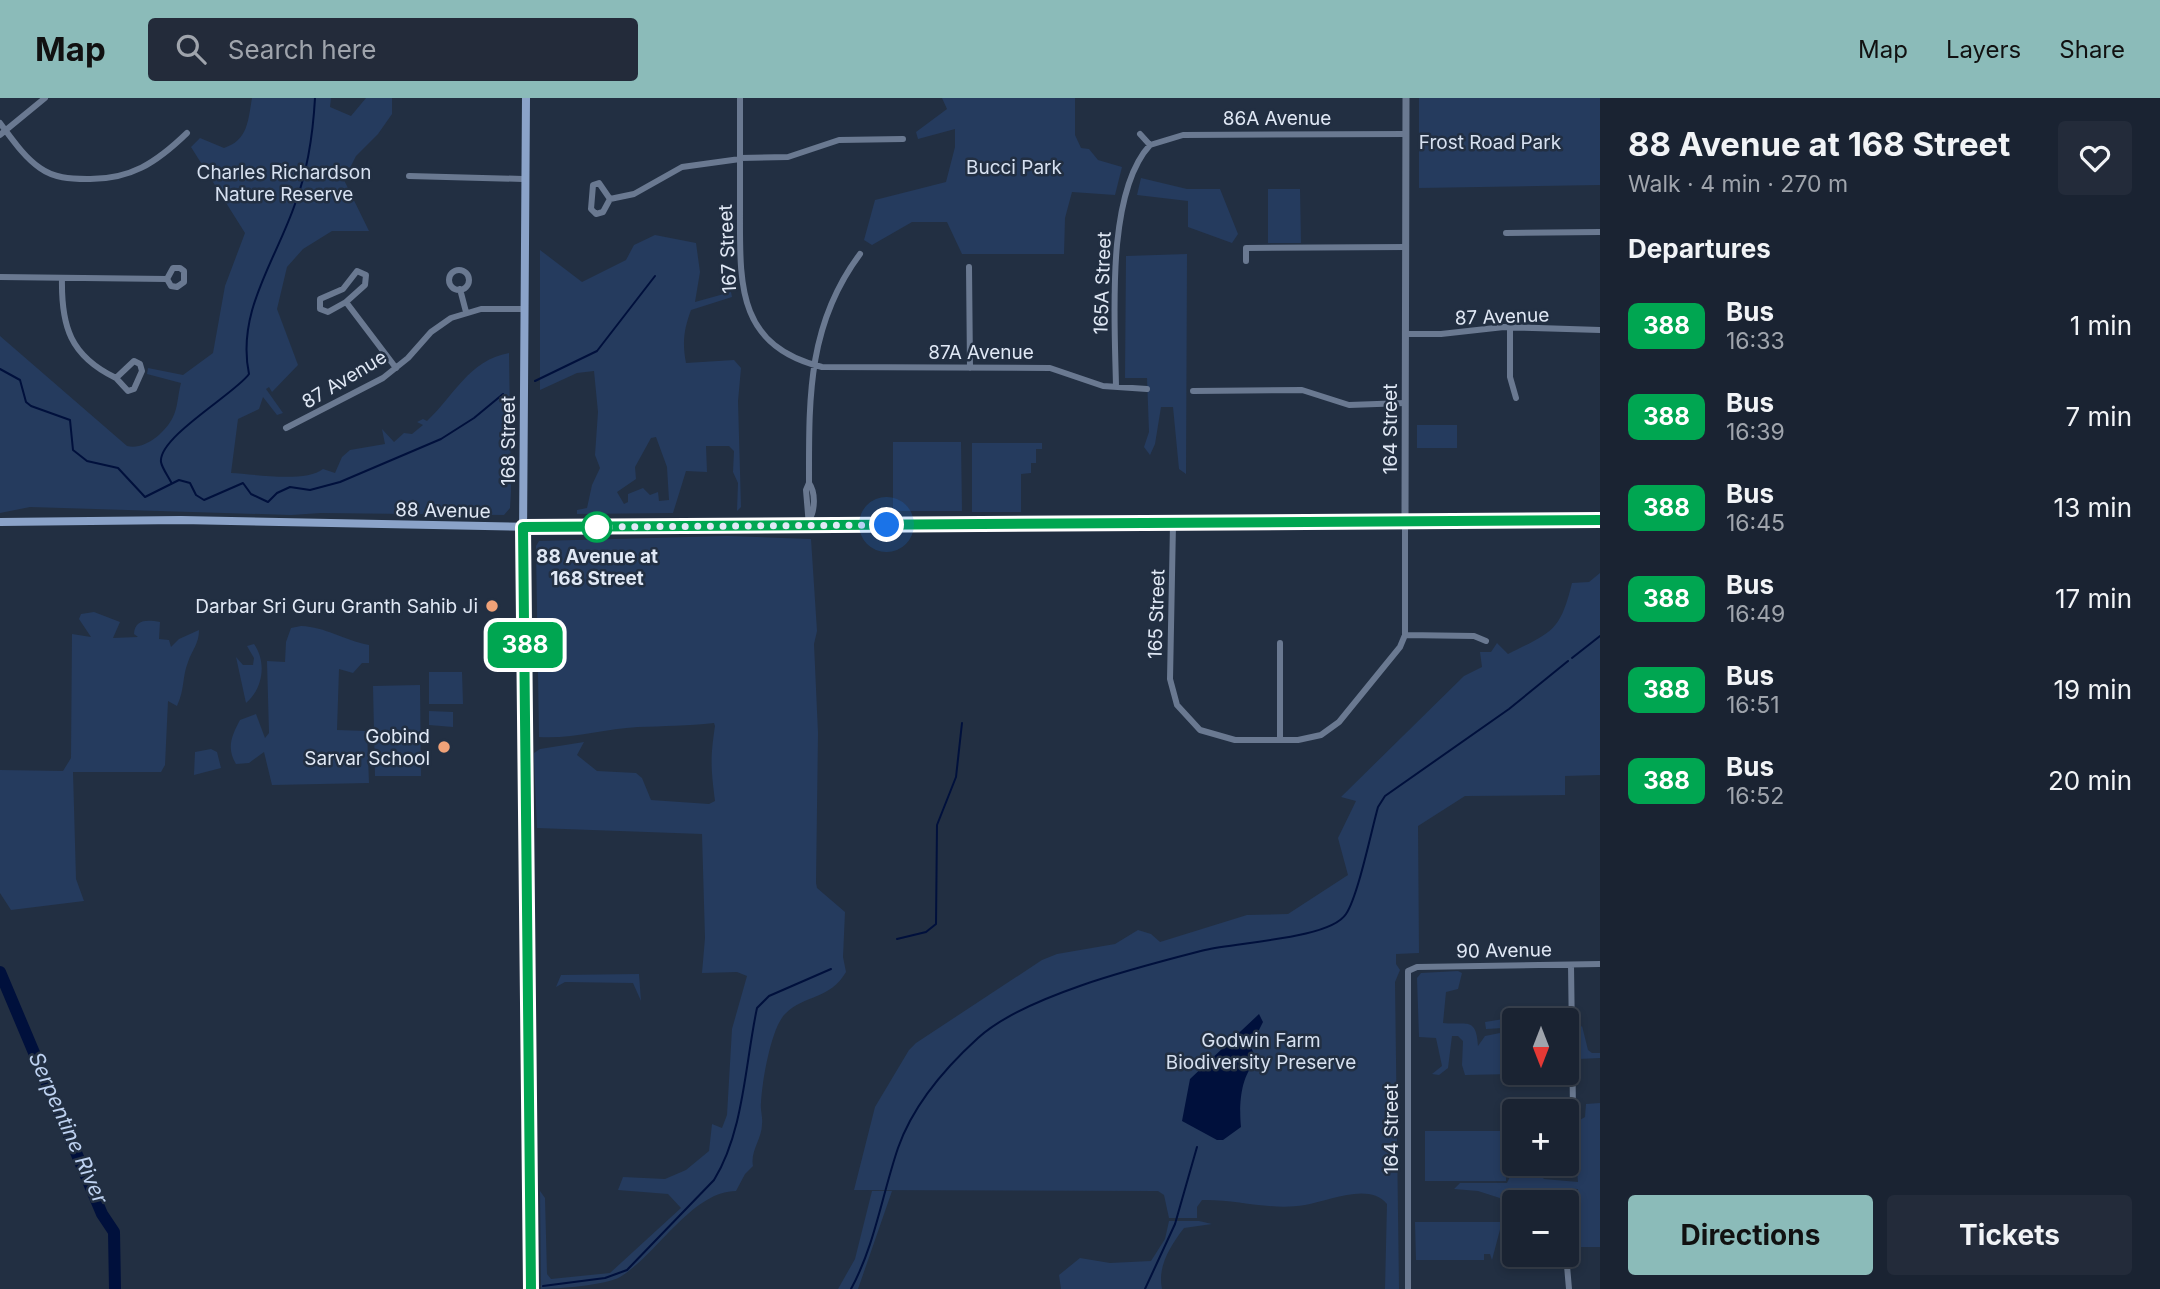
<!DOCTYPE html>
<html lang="en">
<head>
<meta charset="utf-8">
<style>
  :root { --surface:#1a2332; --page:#232b3a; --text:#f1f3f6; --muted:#9fa4ac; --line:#38404d; --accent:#8bbbb9 }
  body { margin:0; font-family:Inter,sans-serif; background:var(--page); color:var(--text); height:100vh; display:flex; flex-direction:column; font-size:26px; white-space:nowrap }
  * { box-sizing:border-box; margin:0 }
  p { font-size:23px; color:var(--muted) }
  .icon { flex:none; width:38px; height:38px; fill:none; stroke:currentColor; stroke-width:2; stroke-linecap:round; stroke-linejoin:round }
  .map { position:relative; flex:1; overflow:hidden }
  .side { display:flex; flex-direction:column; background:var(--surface); width:560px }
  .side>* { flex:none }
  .badge { padding:0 14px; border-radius:10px; font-size:24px; line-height:46px }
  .needle { width:46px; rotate:180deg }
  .buttons { position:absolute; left:1502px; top:910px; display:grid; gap:14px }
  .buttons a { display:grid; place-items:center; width:77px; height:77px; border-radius:7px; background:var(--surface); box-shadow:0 4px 10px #0003,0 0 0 2px var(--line); font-size:35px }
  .you { position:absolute; width:35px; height:35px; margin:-18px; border:5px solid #fff; border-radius:50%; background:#1a73e8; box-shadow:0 0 0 10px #1a73e833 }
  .map>.badge { position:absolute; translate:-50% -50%; box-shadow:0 0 0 4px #fff }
  h2 { padding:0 28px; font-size:26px; line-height:63px }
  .round { display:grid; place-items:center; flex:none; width:74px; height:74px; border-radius:7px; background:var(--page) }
  .overview { display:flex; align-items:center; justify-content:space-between; height:119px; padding:0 28px }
  h1 { font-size:33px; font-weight:700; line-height:52px }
  .action { display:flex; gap:14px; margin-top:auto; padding:14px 28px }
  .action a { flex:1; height:80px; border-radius:7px; background:var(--accent); color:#111; font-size:28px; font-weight:700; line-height:80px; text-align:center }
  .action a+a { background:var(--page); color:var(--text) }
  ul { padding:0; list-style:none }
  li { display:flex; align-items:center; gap:21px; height:91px; padding:0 28px }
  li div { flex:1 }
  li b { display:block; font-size:26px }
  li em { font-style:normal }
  li .badge { min-width:77px; font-weight:700; text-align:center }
  header { display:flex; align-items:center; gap:42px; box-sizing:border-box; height:98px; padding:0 35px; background:var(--accent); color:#111 }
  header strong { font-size:33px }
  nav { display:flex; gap:38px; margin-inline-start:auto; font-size:24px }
  .search { width:490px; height:63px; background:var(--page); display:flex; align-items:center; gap:18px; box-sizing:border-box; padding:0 24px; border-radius:7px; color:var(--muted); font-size:26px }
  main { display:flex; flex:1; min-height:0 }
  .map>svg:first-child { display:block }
  .green { fill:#253b5e; fill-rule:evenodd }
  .water { fill:#00103c }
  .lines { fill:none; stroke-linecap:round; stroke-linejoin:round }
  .stream { stroke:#00103c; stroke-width:2 }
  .river { stroke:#00103c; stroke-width:12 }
  .minor { stroke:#6a7991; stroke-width:6 }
  .tertiary { stroke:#6a7991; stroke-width:7 }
  .secondary { stroke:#8ba3c9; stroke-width:8 }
  .line-casing { stroke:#fff; stroke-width:16 }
  .line { stroke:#00a651; stroke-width:10 }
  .walk { stroke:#e0e8f5; stroke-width:7; stroke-dasharray:0 12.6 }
  .stop-dot { fill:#fff; stroke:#00a651; stroke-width:3.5 }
  .poi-dot { fill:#f0a278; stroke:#222f42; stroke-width:2.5 }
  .labels { text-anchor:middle; stroke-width:5; stroke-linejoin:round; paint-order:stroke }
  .street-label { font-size:19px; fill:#e0e8f5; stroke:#222f42 }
  .park-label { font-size:19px; fill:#d6e0f0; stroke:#222f42 }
  .stop-label { font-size:19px; font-weight:bold; fill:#e0e8f5; stroke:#222f42 }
  .poi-label { font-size:19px; fill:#e0e8f5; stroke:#222f42; text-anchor:end }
  .water-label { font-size:21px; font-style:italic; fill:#bed2f1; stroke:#222f42 }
</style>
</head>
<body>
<header>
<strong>Map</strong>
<div class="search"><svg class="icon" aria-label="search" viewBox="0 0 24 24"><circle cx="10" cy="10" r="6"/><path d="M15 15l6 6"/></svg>Search here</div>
<nav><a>Map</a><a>Layers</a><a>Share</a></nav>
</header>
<main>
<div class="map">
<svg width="1600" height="1191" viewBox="0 0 1600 1191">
  <rect width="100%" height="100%" fill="#222f42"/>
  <!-- green -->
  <path class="green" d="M252 0H331L330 9 351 18 366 0H392V16L378 36 356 58 344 82 369 133H332L303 151 287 169 277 211 298 267 272 294 269 289 266 291 283 315 277 317 263 299 259 311 238 321 231 375C253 376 306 385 323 371L335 375 342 359 350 352 385 346 382 331 394 344 404 335 412 336 423 327 417 324 423 321 427 323C453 299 469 262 509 255L511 393 510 410 504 417 321 415 291 417 30 409 0 415V238L127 348C144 353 166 334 173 319 178 309 178 295 181 285L147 276 148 270 183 277 213 255 225 188 245 135 191 49 200 40 224 50C248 42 248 23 252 0Z
    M942 0H1075V37L1081 50 1089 51 1098 62 1122 69 1115 97 1072 94 1065 120 1064 156H962L947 124H912L872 147 864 142 875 102 946 84 955 49V31L918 41 916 34 947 11Z
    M1419 0H1600V87L1419 90Z
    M1141 80 1187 91H1220L1238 136 1232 145 1188 129V103L1137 97Z
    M1268 91H1300L1301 145H1268Z
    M655 137 696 145 700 174 695 204 731 194 732 199 691 212C684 231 682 244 686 265L734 262 741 270 738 303 741 409 737 413 738 385 733 374 734 353 729 348H706L707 374 686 373 673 415 577 416V412L587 410 592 387 600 370 595 357 598 314 594 273 577 275 540 292V152L582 184 626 162 634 147ZM656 339 667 369 669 402 659 403 658 394 650 397 643 390 628 396V404L624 406 617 394 636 381 635 369 651 340Z
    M1187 156 1186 376 1179 371 1173 309H1161L1155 346 1150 357 1144 349 1149 334 1147 280H1125L1126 158Z
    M1417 327H1457V350H1417Z
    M893 344H961L962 413H893Z
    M972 345H1042V351H1036V365H1031V375L1021 376V414H972Z
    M727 438 811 441 817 533 814 546 818 635 816 785 817 790 845 814 843 859 846 874C830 902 805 896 785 916 771 930 762 984 761 1005 760 1012 763 1019 762 1026 762 1041 750 1053 753 1068L745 1076 736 1093C692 1093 656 1158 620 1179 607 1187 557 1191 541 1191L540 1093 545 1100 547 1176 551 1181 610 1175 681 1110 668 1096 618 1092 623 1079 665 1081 686 1072 709 1053 712 1026 722 1030 727 1017 732 931 747 878 737 874 702 875 705 840 702 736 537 730 534 662V655L540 651 584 644 577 657 597 673 636 675 642 680 651 702 709 706 715 703C711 671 710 661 715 628L714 625C688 628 663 628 638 629 604 631 573 641 539 639L536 448 539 443Z
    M1600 475V677L1565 678V697L1465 698 1418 728 1419 855 1396 856V866L1400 872 1395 884 1399 1191H1385L1387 1106C1369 1084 1329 1103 1305 1107 1270 1113 1237 1101 1202 1102L1197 1109V1120H1169L1164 1097 1158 1093 854 1092 875 1009 909 952 916 945 1042 862 1057 856 1115 846 1138 832 1151 836 1160 844 1247 817 1288 816 1348 777 1338 740 1356 703 1341 699 1464 578 1482 569 1480 554H1491L1497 545 1508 556C1552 534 1560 534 1572 485L1589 484Z
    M94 514 120 524 113 540 138 539 134 536C135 521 147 522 160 524L159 541 169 542 171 549 179 541 199 532C199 546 192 552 188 564 182 579 185 591 177 608L168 603 165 667 161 674H73L76 781 84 803 11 812 0 795V672L63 673 71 660 72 536 91 539 79 521 81 516Z
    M301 528C326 529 343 542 369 547V565H362L353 575 339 571 337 632 367 633 369 685 272 687 264 654 249 665 236 666C226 650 232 637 240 622L256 616 265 640 269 635 267 563 285 564 286 544 291 530Z
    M254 546C267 564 263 591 246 605L236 559 243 567H253L254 560 247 548Z
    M429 574H462L463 606H429Z
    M420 587 421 678H375L373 588Z
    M429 613 453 614V629L429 627Z
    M211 651 217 654 221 670 194 677 195 654Z
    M1458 873 1462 875 1458 891 1446 894 1443 925C1466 928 1476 917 1478 948L1485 938 1505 934 1503 930 1486 931 1485 924 1510 920 1508 913 1513 911 1515 914 1511 976 1465 977 1462 967 1463 943 1458 938H1452L1448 970 1439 977 1432 976 1442 968 1436 940 1419 939 1417 880 1421 875Z
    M639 876 641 903 633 885 565 884 556 889 561 877Z
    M1582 928 1588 952 1592 955H1600V960L1578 961V931Z
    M1600 1005V1149H1577L1578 1091 1554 1090 1547 1097 1548 1104H1543L1534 1092 1506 1102 1478 1093 1454 1091 1460 1085H1507L1516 1066H1537L1536 1073 1544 1081 1578 1084 1573 1026 1585 1019 1586 1006Z
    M1425 1033H1506V1083H1425Z
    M872 1093H892L858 1191H838L855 1161Z
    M1169 1123H1199L1212 1126 1184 1130C1171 1147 1157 1168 1162 1191H1061L1059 1177 1080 1160 1110 1165 1151 1163 1165 1141Z
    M1415 1124H1502L1492 1162 1490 1156H1484V1162H1416Z"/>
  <!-- water -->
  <path class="water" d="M1259 916 1263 924 1251 948 1256 964C1240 978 1239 1009 1241 1029L1223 1042H1217L1182 1023 1190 981Z"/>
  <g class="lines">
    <!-- stream -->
    <path class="stream" d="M0 271 20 282 26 304 31 308 70 322 73 352 87 363 118 370 145 399 179 382 190 385 196 397 204 402 243 385 251 396 268 404 277 395 290 389 310 392 340 384 441 341 474 320 503 296
      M535 283 597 253 655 178
      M171 384C168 378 162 370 161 364 158 339 236 295 249 276 236 214 276 162 295 106 308 72 313 36 315 0
      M1572 560 1600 538
      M897 841 926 834 936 826 937 727 956 679 962 625
      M0 883H4
      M543 1188 605 1180 627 1172 714 1082C744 1033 745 966 757 910L769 898 831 871
      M851 1191C875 1147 882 1097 898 1050 913 1007 945 970 978 940 1025 897 1143 868 1205 852 1237 844 1330 841 1346 816 1358 798 1371 734 1378 709L1385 698 1509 611 1568 563
      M1145 1191 1175 1126 1197 1049"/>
    <!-- river -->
    <path class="river" d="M0 874 102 1116 114 1134 115 1191"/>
    <!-- minor -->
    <path class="minor" d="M740 0C740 37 740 75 740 112 740 185 736 248 822 269L1050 270 1103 288 1147 291
      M0 25C12 41 24 59 40 70 54 80 70 81 87 81 130 82 156 65 187 35
      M1140 36 1150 47
      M0 37 45 0
      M740 60 788 59 839 42 903 41
      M409 78 523 81
      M599 85 610 101 603 114 596 116 591 111 593 87Z
      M610 101 634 96 682 69 740 61
      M1506 135 1600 134
      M1246 163V150L1406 149
      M969 169 970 270
      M449 182a10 10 0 1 1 20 0a10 10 0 1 1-20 0Z
      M357 173 366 177 365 187 346 204 328 214 320 211V201L343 191Z
      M0 179 167 181 171 188 177 189 184 184V173L180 170H173L167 181
      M62 180C61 228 70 258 116 280
      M460 191 466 214
      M346 204 396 270
      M1510 229V279L1516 300
      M1406 236H1441L1504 229 1600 232
      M134 263 140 266 142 273 134 291 128 293 116 280Z
      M1116 289C1115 225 1105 96 1150 47L1183 37 1406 36
      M1193 293 1302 292 1349 307 1405 305
      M286 330 383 280 408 260 431 234 451 220 481 211H525
      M809 422C815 413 816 395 809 385
      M1173 426 1170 581 1177 607 1200 632 1235 642H1298L1321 637 1339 624 1400 549 1405 537V424
      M809 428 806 392 809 385C809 301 807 227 860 156
      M1405 537 1474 538 1486 543
      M1280 642V545
      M1571 867 1573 1012
      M1566 1156 1569 1191
      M1408 1191V873L1417 869 1600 866"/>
    <!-- tertiary -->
    <path class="tertiary" d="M1405 424 1406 0"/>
    <!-- secondary -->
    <path class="secondary" d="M526 0 523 440 531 1191
      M0 424 181 422 538 429 1600 422"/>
  </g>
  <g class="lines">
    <defs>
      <path id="line" d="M531 1191 523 429 1600 422"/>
    </defs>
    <!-- line casing -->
    <use href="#line" class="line-casing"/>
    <!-- line -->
    <use href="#line" class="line"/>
    <!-- walk -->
    <path class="walk" d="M597 429 887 427"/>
  </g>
  <!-- markers -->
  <circle class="stop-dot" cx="597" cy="429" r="14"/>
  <g class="poi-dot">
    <circle cx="492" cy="508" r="7"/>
    <circle cx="444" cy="649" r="7"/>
  </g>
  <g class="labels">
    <!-- street labels -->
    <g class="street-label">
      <text x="1277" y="27">86A Avenue</text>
      <text transform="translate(727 151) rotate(-93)" y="7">167 Street</text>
      <text transform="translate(1102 185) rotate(-88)" y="7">165A Street</text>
      <text transform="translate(1502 218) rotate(-2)" y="7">87 Avenue</text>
      <text x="981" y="261">87A Avenue</text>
      <text transform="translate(344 281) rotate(-31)" y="7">87 Avenue</text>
      <text transform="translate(1390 331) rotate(-90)" y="7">164 Street</text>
      <text transform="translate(508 343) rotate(-90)" y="7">168 Street</text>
      <text transform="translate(443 412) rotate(1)" y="7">88 Avenue</text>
      <text transform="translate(1156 516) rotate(-88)" y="7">165 Street</text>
      <text transform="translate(1504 852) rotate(-1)" y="7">90 Avenue</text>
      <text transform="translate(1391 1031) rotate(-90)" y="7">164 Street</text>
    </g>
    <!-- park labels -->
    <g class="park-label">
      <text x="1490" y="51">Frost Road Park</text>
      <text x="1014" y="76">Bucci Park</text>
      <text x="284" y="81">Charles Richardson<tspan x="284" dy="22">Nature Reserve</tspan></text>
      <text x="1261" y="949">Godwin Farm<tspan x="1261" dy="22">Biodiversity Preserve</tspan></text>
    </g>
    <!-- stop labels -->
    <g class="stop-label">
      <text x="597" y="465">88 Avenue at<tspan x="597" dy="22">168 Street</tspan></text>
    </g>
    <!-- poi labels -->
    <g class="poi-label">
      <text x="478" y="515">Darbar Sri Guru Granth Sahib Ji</text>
      <text x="430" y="645">Gobind<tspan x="430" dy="22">Sarvar School</tspan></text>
    </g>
    <!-- water labels -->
    <g class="water-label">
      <text transform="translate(68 1030) rotate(66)" y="7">Serpentine River</text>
    </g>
  </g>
</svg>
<div class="buttons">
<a><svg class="needle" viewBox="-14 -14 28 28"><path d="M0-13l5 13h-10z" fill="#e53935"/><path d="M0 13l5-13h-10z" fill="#9fa4ac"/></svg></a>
<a>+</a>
<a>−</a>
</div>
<div class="you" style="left:887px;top:427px"></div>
<b class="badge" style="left:525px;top:547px;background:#00a651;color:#fff">388</b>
</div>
<section class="side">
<div class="overview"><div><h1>88 Avenue at 168 Street</h1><p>Walk · 4 min · 270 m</p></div><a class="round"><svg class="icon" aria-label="heart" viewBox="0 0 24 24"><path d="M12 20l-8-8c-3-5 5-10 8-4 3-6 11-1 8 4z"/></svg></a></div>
<h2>Departures</h2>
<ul>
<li><span class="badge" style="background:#00a651;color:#fff">388</span><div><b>Bus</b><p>16:33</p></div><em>1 min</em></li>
<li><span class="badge" style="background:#00a651;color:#fff">388</span><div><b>Bus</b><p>16:39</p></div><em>7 min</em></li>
<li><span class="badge" style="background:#00a651;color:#fff">388</span><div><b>Bus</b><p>16:45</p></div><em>13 min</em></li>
<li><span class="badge" style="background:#00a651;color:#fff">388</span><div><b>Bus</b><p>16:49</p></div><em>17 min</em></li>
<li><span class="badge" style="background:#00a651;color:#fff">388</span><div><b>Bus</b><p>16:51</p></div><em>19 min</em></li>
<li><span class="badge" style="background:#00a651;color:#fff">388</span><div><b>Bus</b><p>16:52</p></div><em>20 min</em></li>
</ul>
<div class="action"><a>Directions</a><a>Tickets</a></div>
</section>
</main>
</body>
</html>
